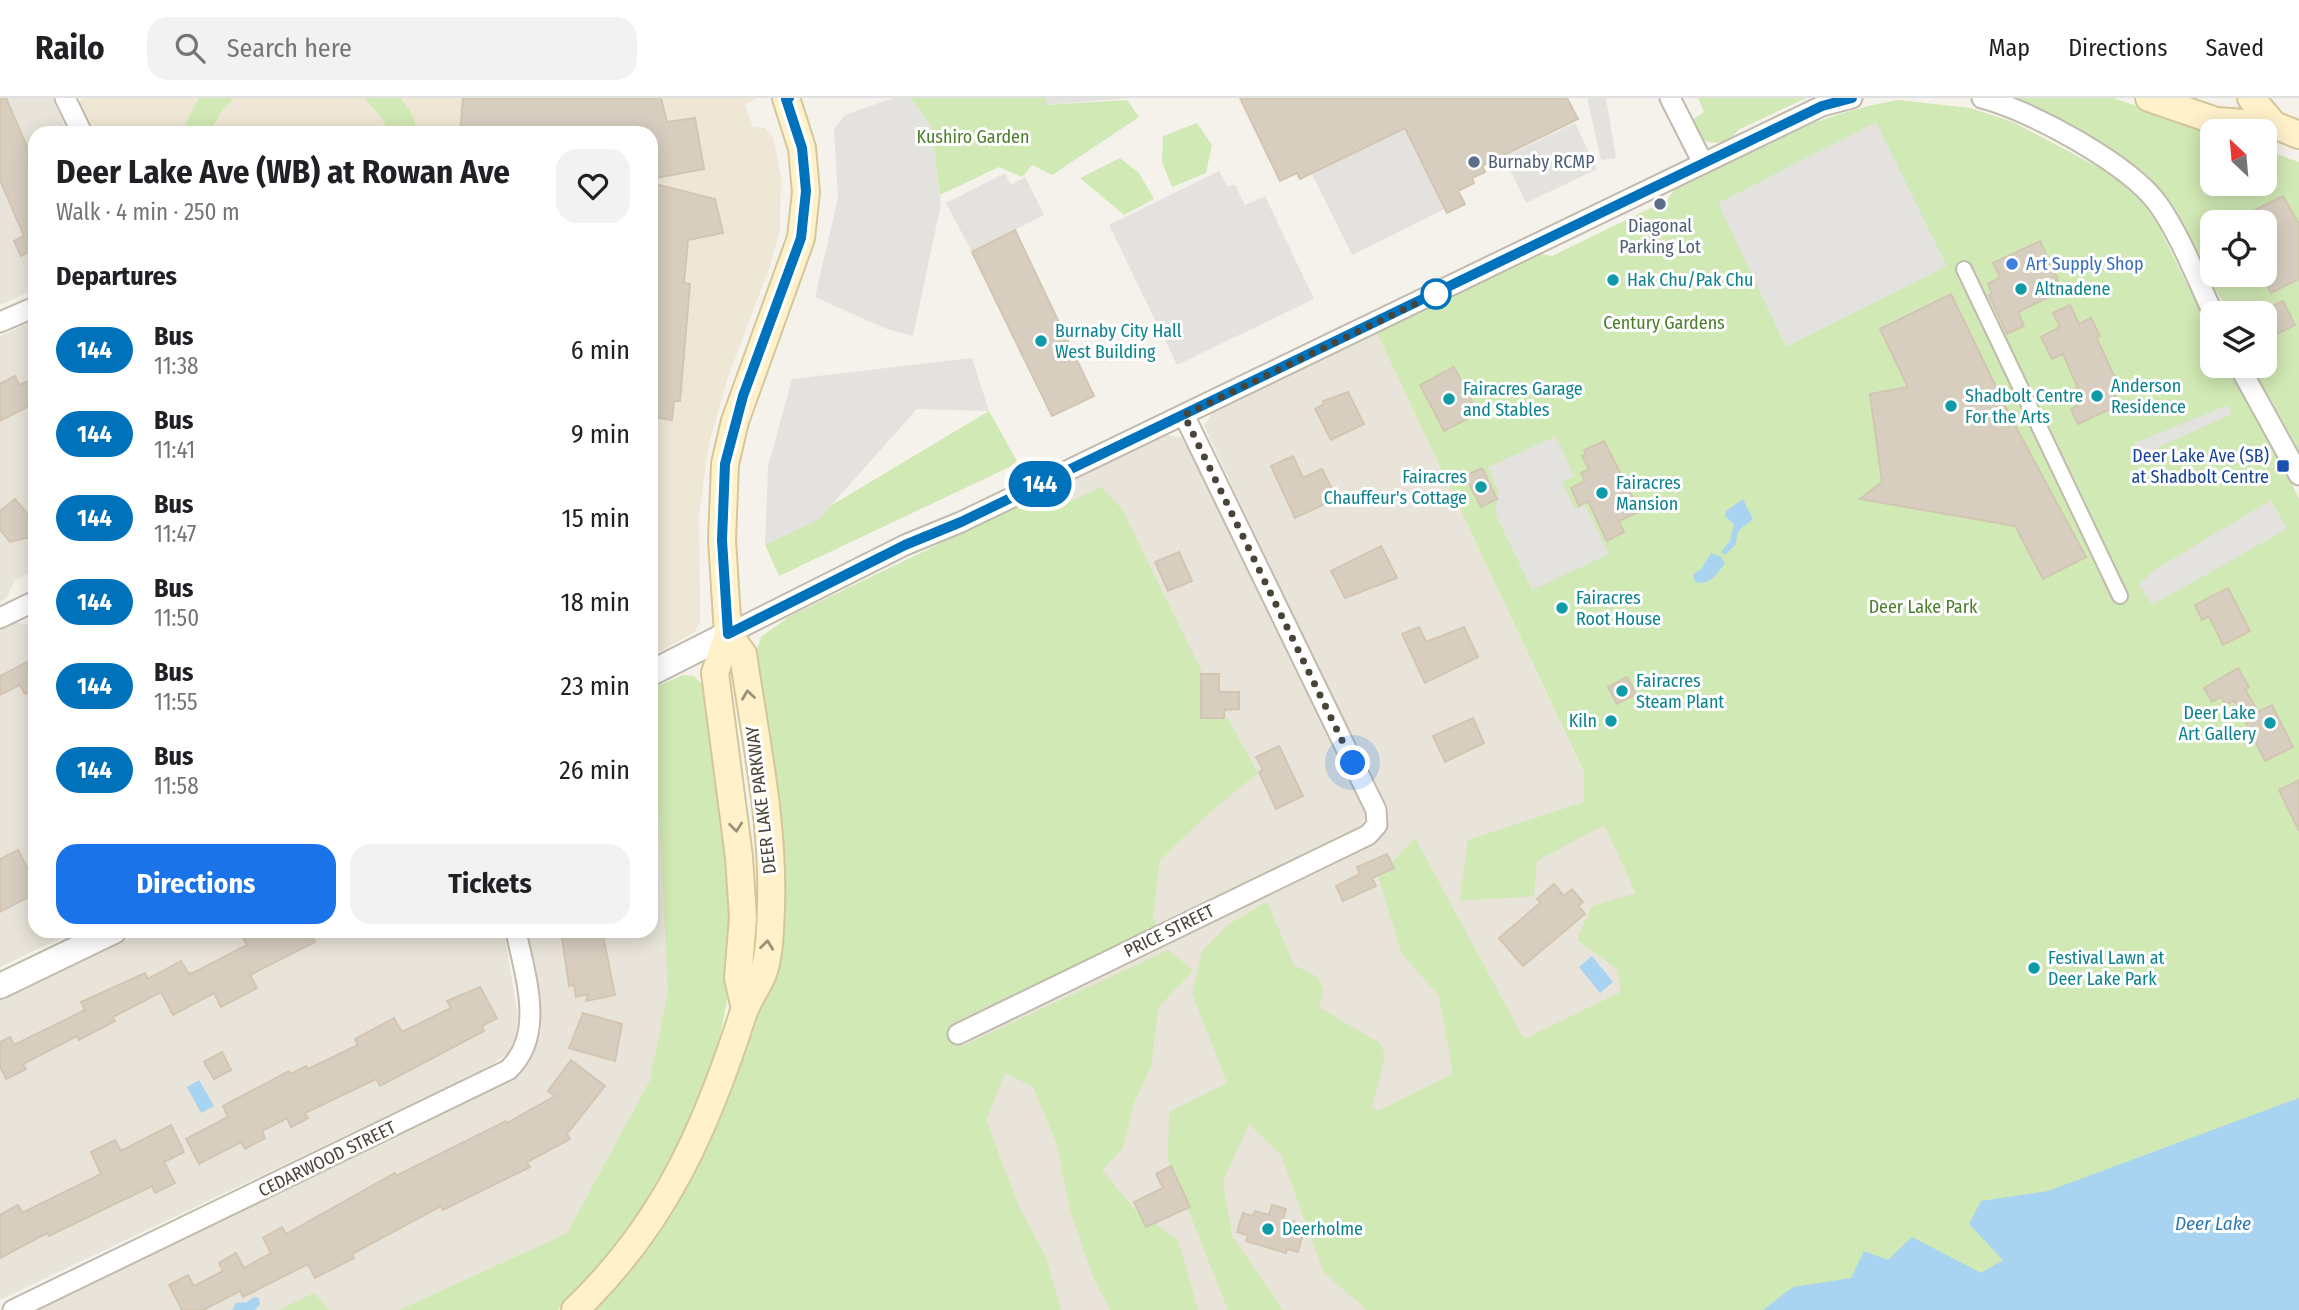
<!DOCTYPE html>
<html lang="en">
<head>
<meta charset="utf-8">
<style>
  :root { --surface:#fff; --page:#f2f2f2; --text:#202124; --muted:#757577; --line:#e0e0e0; --accent:#1a73e8 }
  body { margin:0; font-family:"Fira Sans Condensed",sans-serif; background:var(--page); color:var(--text); height:100vh; display:flex; flex-direction:column; font-size:26px; white-space:nowrap }
  * { box-sizing:border-box; margin:0 }
  p { font-size:23px; color:var(--muted) }
  .icon { flex:none; width:38px; height:38px; fill:none; stroke:currentColor; stroke-width:2; stroke-linecap:round; stroke-linejoin:round }
  .map { position:relative; flex:1; overflow:hidden }
  .drawer { position:absolute; left:28px; top:28px; width:630px; height:812px; display:flex; flex-direction:column; background:var(--surface); border-radius:21px; box-shadow:0 4px 18px #0003 }
  .drawer>* { flex:none }
  .badge { padding:0 14px; border-radius:23px; font-size:24px; line-height:46px }
  .needle { width:46px; rotate:334deg }
  .fabs { position:absolute; left:2200px; top:21px; display:grid; gap:14px }
  .fabs a { display:grid; place-items:center; width:77px; height:77px; border-radius:14px; background:var(--surface); box-shadow:0 4px 18px #0003; font-size:35px }
  .you { position:absolute; width:35px; height:35px; margin:-18px; border:5px solid #fff; border-radius:50%; background:#1a73e8; box-shadow:0 0 0 10px #1a73e833 }
  .map>.badge { position:absolute; translate:-50% -50%; box-shadow:0 0 0 4px #fff }
  h2 { padding:0 28px; font-size:26px; line-height:63px }
  .round { display:grid; place-items:center; flex:none; width:74px; height:74px; border-radius:21px; background:var(--page) }
  .headline { display:flex; align-items:center; justify-content:space-between; height:119px; padding:0 28px }
  h1 { font-size:33px; font-weight:700; line-height:52px }
  .primary-button { display:flex; gap:14px; margin-top:auto; padding:14px 28px }
  .primary-button a { flex:1; height:80px; border-radius:21px; background:var(--accent); color:#fff; font-size:28px; font-weight:700; line-height:80px; text-align:center }
  .primary-button a+a { background:var(--page); color:var(--text) }
  ul { padding:0; list-style:none }
  li { display:flex; align-items:center; gap:21px; height:84px; padding:0 28px }
  li div { flex:1 }
  li b { display:block; font-size:26px }
  li em { font-style:normal }
  li .badge { min-width:77px; font-weight:700; text-align:center }
  header { display:flex; align-items:center; gap:42px; box-sizing:border-box; height:98px; padding:0 35px; background:var(--surface); border-bottom:2px solid var(--line) }
  header strong { font-size:33px }
  nav { display:flex; gap:38px; margin-inline-start:auto; font-size:24px }
  .search { width:490px; height:63px; background:var(--page); display:flex; align-items:center; gap:18px; box-sizing:border-box; padding:0 24px; border-radius:21px; color:var(--muted); font-size:26px }
  .map>svg:first-child { display:block }
  .residential { fill:#e9e4d9 }
  .education { fill:#eee7d5 }
  .green { fill:#d1e9b4; fill-rule:evenodd }
  .parking { fill:#e4e2df }
  .water { fill:#a8d3f1 }
  .building { fill:#d7cec0; stroke:#d2c6b3; stroke-width:2 }
  .lines { fill:none; stroke-linecap:round; stroke-linejoin:round }
  .pedestrian-casing { stroke:#c1baad; stroke-width:18 }
  .minor-casing { stroke:#c1baad; stroke-width:23 }
  .tertiary-casing { stroke:#c1baad; stroke-width:28 }
  .secondary-casing { stroke:#d5c69a; stroke-width:30 }
  .pedestrian { stroke:#fff; stroke-width:14 }
  .minor { stroke:#fff; stroke-width:19 }
  .tertiary { stroke:#fff; stroke-width:24 }
  .secondary { stroke:#fff2cb; stroke-width:26 }
  .oneway { stroke:#9b927a }
  .line-casing { stroke:#fff; stroke-width:16 }
  .line { stroke:#0072bc; stroke-width:10 }
  .walk { stroke:#4a4338; stroke-width:7; stroke-dasharray:0 12.6 }
  .service-dot { fill:#5c6f8a; stroke:#fff; stroke-width:2.5 }
  .shop-dot { fill:#3f7fe0; stroke:#fff; stroke-width:2.5 }
  .culture-dot { fill:#0f9aa8; stroke:#fff; stroke-width:2.5 }
  .stop-dot { fill:#fff; stroke:#0072bc; stroke-width:3.5 }
  .transit-dot { fill:#1a4fb4; stroke:#fff; stroke-width:2.5 }
  .labels { text-anchor:middle; stroke-width:6; stroke-linejoin:round; paint-order:stroke }
  .park-label { font-size:18px; fill:#497d2a; stroke:#fff }
  .service-label { font-size:18px; fill:#4e5e75; stroke:#fff; text-anchor:start }
  .shop-label { font-size:18px; fill:#366cbe; stroke:#fff; text-anchor:start }
  .culture-label { font-size:18px; fill:#0d838f; stroke:#fff; text-anchor:start }
  .transit-label { font-size:18px; fill:#164399; stroke:#fff; text-anchor:end }
  .street-label { font-size:18px; fill:#4a4338; stroke:#fff }
  .water-label { font-size:19px; font-style:italic; fill:#2e78af; stroke:#fff }
</style>
</head>
<body>
<header>
<strong>Railo</strong>
<div class="search"><svg class="icon" aria-label="search" viewBox="0 0 24 24"><circle cx="10" cy="10" r="6"/><path d="M15 15l6 6"/></svg>Search here</div>
<nav><a>Map</a><a>Directions</a><a>Saved</a></nav>
</header>
<div class="map">
<svg width="2299" height="1212" viewBox="0 0 2299 1212">
  <rect width="100%" height="100%" fill="#f5f2eb"/>
  <!-- residential -->
  <path class="residential" d="M0 0H52L68 35H35V191L0 207Z
    M35 222V472L15 482 7 499 0 505V238Z
    M1377 235 1675 868 1400 1212H1057L932 957 1374 744 1384 735 1388 725 1383 708 1204 328 1213 314Z
    M1164 337 1181 339 1189 348 1367 718 1357 733 1158 829 1094 700 1184 653 1057 389Z
    M16 524 35 529V833H76L0 869V530Z
    M651 700 673 742 671 903 655 973 567 1135 399 1212H34L517 977 532 958 541 933V920L526 833H651Z
    M145 833H504L518 919 516 939 508 955 487 970 0 1202V903Z"/>
  <!-- education -->
  <path class="education" d="M84 0H757L745 7 753 29 765 30 773 39 781 78 780 131 770 168 728 279 709 345 699 417 700 524 695 534 651 558V35H94L79 3Z"/>
  <!-- green -->
  <path class="green" d="M199 0H234L222 12 209 35H181Z
    M365 0H400L411 14 418 35H389L382 20Z
    M910 0H1045L1047 7 1127 2 1139 19 1052 77 1032 67 1022 79 999 69 940 97 931 28Z
    M1698 0H1806L1738 32C1725 53 1691 47 1694 21L1704 14Z
    M2017 0H2113L2212 34V86H2264L2265 52 2299 64V356L2252 268H2264V215H2231L2205 177 2165 100 2146 76 2118 57ZM2212 124H2264V177H2212Z
    M1899 2 1970 10 2013 24 2113 77 2137 96 2158 127 2212 237V268H2227L2271 343 2299 401V1212H1367L1324 1175 1281 1057 1249 1026 1223 1083 1232 1138 1283 1212H1228L1168 1061 1169 1014 1227 985 1192 895 1202 853 1229 826 1267 804 1294 867 1318 879 1324 893 1319 909 1381 946 1385 958 1372 1008 1378 1013 1453 976 1439 898 1402 856 1378 779 1415 740 1524 941 1621 894 1617 871 1577 842 1592 808 1636 795 1604 727 1537 763 1534 798 1460 803 1468 742 1584 704V674L1377 235 1540 156 1552 158 1667 102 1675 91C1746 54 1820 14 1899 2Z
    M1197 25 1212 47 1206 75 1172 89 1162 64 1163 38Z
    M1120 60 1139 75 1154 101 1124 117 1080 80Z
    M989 313 1018 365 779 478 765 447Z
    M1057 389 1065 406 1101 389 1122 411 1202 574 1258 675 1208 716 1160 762 1153 819 1158 829 956 945 960 949 1168 852 1193 872 1158 910 1151 969 1135 1002 1123 1050 1102 1072 1135 1112 1178 1142 1198 1212H1110L1093 1179 1070 1113 1057 1047 1033 989 1005 975 986 1022 1018 1106 1046 1160 1061 1212H593L665 1125 696 1071 751 937 765 888 781 767 756 554 761 539 790 518Z
    M683 577 694 578 707 592C718 677 734 765 732 851 729 933 700 1019 660 1089 633 1135 595 1176 558 1212H399L567 1135 650 982 668 894 659 715 651 700V591Z
    M314 1195 329 1212H279Z"/>
  <!-- parking -->
  <path class="parking" d="M893 0H910L931 28 941 106 913 238 884 230 815 199 838 100 834 31 845 17Z
    M1045 0H1128L1046 7Z
    M1587 0H1606L1616 60 1601 62Z
    M1876 24 1947 168 1786 249 1718 105Z
    M1575 25 1597 71 1526 105 1504 59Z
    M1405 30 1445 111 1352 157 1312 76Z
    M1219 73 1227 88 1235 87 1245 107 1265 98 1314 201 1177 267 1109 127Z
    M1005 75 1011 87 1025 79 1044 117 972 154 946 105Z
    M972 260 989 313 917 311 818 422 765 447 768 369 792 281Z
    M2228 307 2232 316 2141 357 2135 345Z
    M1556 338 1574 378 1562 384 1575 411 1585 407 1609 456 1532 492 1495 415 1499 395 1488 369Z
    M2271 402 2287 431 2152 507 2139 486 2156 471Z"/>
  <!-- water -->
  <path class="water" d="M1743 401 1753 421C1742 431 1737 429 1736 446L1725 457 1721 454 1730 443 1734 426 1725 418 1726 413Z
    M1711 455 1721 459 1725 465C1717 476 1710 488 1695 484L1693 477 1702 470Z
    M1592 858 1613 884 1600 895 1579 869Z
    M199 982 214 1008 201 1015 187 989Z
    M2299 1000V1212H1763L1793 1189 1851 1180 1864 1153 1888 1162 1912 1139 1981 1175 2003 1162 1969 1126 1981 1103 2048 1093Z
    M254 1199 259 1200 260 1206 255 1212H232L236 1205 247 1204Z"/>
  <!-- building -->
  <path class="building" d="M0 0H6L35 67V160L31 153 21 158 14 143 24 138 0 82Z
    M463 0H661L667 24 695 20 704 71 651 81V35H460Z
    M1240 0H1567L1578 21 1482 68 1485 74 1472 80 1474 85 1458 93 1465 106 1447 115 1405 30 1300 81 1297 75 1280 83Z
    M651 85 715 101 723 135 688 142 684 185 690 186 680 303H674L672 322 651 319Z
    M2283 98 2299 126V181L2271 195 2264 182V124H2231Z
    M1015 132 1094 298 1052 318 972 154Z
    M2040 143 2058 182 2050 186 2055 196 2018 214 2024 228 2007 236 1989 197 1992 195 1988 186 2000 179 1993 165Z
    M1951 196 2011 320 2086 459 2043 481 2015 428 1860 401 1882 384 1870 296 1908 289 1880 231Z
    M2283 203 2295 227 2269 240 2264 229V212Z
    M2070 207 2079 226 2091 220 2100 238 2096 239 2119 288 2112 291 2119 307 2078 326 2071 311 2082 305 2075 291 2078 290 2063 256 2052 261 2041 239 2060 229 2053 215Z
    M1454 269 1478 315 1444 333 1420 287Z
    M15 278 19 287 35 280V305L0 323V286Z
    M1348 294 1364 326 1331 342 1315 311 1324 306 1323 303Z
    M1604 343 1640 413 1619 423 1624 434 1607 443 1588 403 1579 408 1571 390 1585 383 1581 375 1589 371 1582 358 1586 357 1584 352Z
    M1293 358 1303 380 1322 371 1334 395 1324 399 1327 405 1295 420 1271 368Z
    M1482 370 1497 401 1481 409 1465 378Z
    M15 401 35 425V438L10 444 0 432V413Z
    M1381 448 1397 480 1345 500 1331 473Z
    M1179 454 1192 483 1168 493 1155 464Z
    M2228 490 2250 533 2223 547 2209 518 2202 522 2195 507Z
    M1419 529 1426 544 1464 529 1478 559 1425 585 1402 536Z
    M35 560V591L25 596 20 587 0 597V578Z
    M2238 570 2249 589 2245 591 2258 614 2272 607 2293 649 2265 663 2236 605 2233 603 2226 607 2221 599 2212 604 2204 590Z
    M1201 576H1219V594H1239V611L1224 612V620H1201Z
    M1627 579 1636 596 1617 606 1608 589Z
    M1473 620 1484 645 1445 664 1433 638Z
    M1279 648 1303 698 1276 711 1259 674 1263 672 1256 659Z
    M2299 682V733L2279 692Z
    M18 752 35 785V796L0 814V761Z
    M1387 756 1394 770 1372 780 1376 788 1343 803 1336 788 1360 776 1357 769Z
    M1554 786 1564 798 1572 791 1583 804 1578 808 1585 816 1523 868 1499 840 1540 805 1537 801Z
    M239 833H310L315 844 250 877 257 890 221 909 214 895 173 917 161 894 113 919 115 923 79 942 77 938 23 966 26 971 6 981 0 968V944L10 939 14 947 85 912 81 904 145 875 148 881 181 863 189 876 195 874 247 847Z
    M561 833H602L615 897 586 903 588 896 576 899 574 887 569 888Z
    M480 889 497 920 482 928 484 933 380 988 376 981 305 1015 308 1020 291 1029 287 1020 262 1033 265 1040 245 1051 241 1044 199 1066 186 1041 228 1019 223 1008 289 973 291 976 306 968 308 971 358 947 355 941 394 920 402 934 451 910 447 903Z
    M583 915 622 926 615 963 569 950Z
    M222 954 231 972 214 981 204 964Z
    M571 962 605 988 567 1036 570 1041 527 1064 530 1069 443 1112 441 1108 352 1156 354 1160 315 1180 308 1166 243 1199 240 1193 203 1212H182L169 1187 188 1177 194 1188 223 1173 219 1165 236 1155 244 1170 271 1155 263 1140 282 1129 286 1136 395 1075 396 1078 506 1023 507 1025 555 998 548 993Z
    M171 1027 184 1054 164 1064 175 1085 155 1095 152 1088 49 1138 47 1135 0 1160V1117L18 1107 22 1115 101 1076 91 1054 115 1042 121 1053Z
    M1171 1068 1190 1109 1146 1129 1134 1104 1163 1090 1156 1076Z
    M1272 1107 1286 1111 1283 1121 1295 1124 1293 1130 1304 1133 1298 1154 1287 1151 1286 1155 1246 1143 1248 1137 1237 1134 1243 1115 1253 1118 1255 1113 1269 1117Z"/>
  <g class="lines">
    <defs>
      <path id="pedestrian" d="M1964 171 2120 498"/>
      <path id="minor" d="M65 0 82 35
        M1670 0 1703 65
        M1982 0C2030 12 2129 66 2158 106 2181 139 2196 179 2213 215
        M0 224 35 209
        M2239 268 2299 377
        M0 520 35 503
        M728 536 905 447 961 424 1822 8 1852 0
        M958 936 1368 737 1377 727 1376 712 1184 317
        M13 1212 508 972C546 937 525 878 516 833"/>
      <path id="tertiary" d="M651 575 728 536
        M0 888 114 833"/>
      <path id="secondary" d="M2149 0 2216 23 2274 27 2299 37
        M2251 0 2274 27
        M745 911 738 880 743 820 739 759 715 575 728 536 722 442 725 366 735 323 801 140 806 94 802 50 786 0
        M575 1212C664 1127 706 1031 743 916 748 902 756 891 762 878 770 859 770 829 771 809 774 725 755 639 743 556L728 536"/>
    </defs>
    <!-- pedestrian casing -->
    <use href="#pedestrian" class="pedestrian-casing"/>
    <!-- minor casing -->
    <use href="#minor" class="minor-casing"/>
    <!-- tertiary casing -->
    <use href="#tertiary" class="tertiary-casing"/>
    <!-- secondary casing -->
    <use href="#secondary" class="secondary-casing"/>
    <!-- pedestrian -->
    <use href="#pedestrian" class="pedestrian"/>
    <!-- minor -->
    <use href="#minor" class="minor"/>
    <!-- tertiary -->
    <use href="#tertiary" class="tertiary"/>
    <!-- secondary -->
    <use href="#secondary" class="secondary"/>
  </g>
  <!-- one-way arrows -->
  <defs><path id="oneway-chevron" d="M-2-3.5L2.5 0L-2 3.5" fill="none" stroke-width="1.6" stroke-linecap="round" stroke-linejoin="round" transform="scale(1.75)"/></defs>
  <g class="oneway">
    <use href="#oneway-chevron" transform="translate(748 597) rotate(-98)"/>
    <use href="#oneway-chevron" transform="translate(736 729) rotate(84)"/>
    <use href="#oneway-chevron" transform="translate(767 847) rotate(-83)"/>
  </g>
  <g class="lines">
    <defs>
      <path id="line" d="M789 0 786 1 802 50 806 93 801 140 743 298 725 366 722 442 728 536 905 447 961 424 1822 8 1852 0"/>
    </defs>
    <!-- line casing -->
    <use href="#line" class="line-casing"/>
    <!-- line -->
    <use href="#line" class="line"/>
    <!-- walk -->
    <path class="walk" d="M1353 665 1184 317 1438 195 1436 196"/>
  </g>
  <!-- markers -->
  <g class="service-dot">
    <circle cx="1474" cy="64" r="7"/>
    <circle cx="1660" cy="106" r="7"/>
  </g>
  <circle class="shop-dot" cx="2012" cy="166" r="7"/>
  <g class="culture-dot">
    <circle cx="1613" cy="182" r="7"/>
    <circle cx="2021" cy="191" r="7"/>
    <circle cx="1041" cy="243" r="7"/>
    <circle cx="2097" cy="298" r="7"/>
    <circle cx="1449" cy="301" r="7"/>
    <circle cx="1951" cy="308" r="7"/>
    <circle cx="1481" cy="389" r="7"/>
    <circle cx="1602" cy="395" r="7"/>
    <circle cx="1562" cy="510" r="7"/>
    <circle cx="1622" cy="593" r="7"/>
    <circle cx="1611" cy="623" r="7"/>
    <circle cx="2270" cy="625" r="7"/>
    <circle cx="2034" cy="870" r="7"/>
    <circle cx="1268" cy="1131" r="7"/>
  </g>
  <circle class="stop-dot" cx="1436" cy="196" r="14"/>
  <rect class="transit-dot" x="2276" y="361" width="14" height="14" rx="3.5"/>
  <g class="labels">
    <!-- park labels -->
    <g class="park-label">
      <text x="973" y="45">Kushiro Garden</text>
      <text x="1664" y="231">Century Gardens</text>
      <text x="1923" y="515">Deer Lake Park</text>
    </g>
    <!-- service labels -->
    <g class="service-label">
      <text x="1488" y="70">Burnaby RCMP</text>
      <text x="1660" y="134" text-anchor="middle">Diagonal<tspan x="1660" dy="21">Parking Lot</tspan></text>
    </g>
    <!-- shop labels -->
    <g class="shop-label">
      <text x="2026" y="172">Art Supply Shop</text>
    </g>
    <!-- culture labels -->
    <g class="culture-label">
      <text x="1627" y="188">Hak Chu/Pak Chu</text>
      <text x="2035" y="197">Altnadene</text>
      <text x="1055" y="239">Burnaby City Hall<tspan x="1055" dy="21">West Building</tspan></text>
      <text x="2111" y="294">Anderson<tspan x="2111" dy="21">Residence</tspan></text>
      <text x="1463" y="297">Fairacres Garage<tspan x="1463" dy="21">and Stables</tspan></text>
      <text x="1965" y="304">Shadbolt Centre<tspan x="1965" dy="21">For the Arts</tspan></text>
      <text x="1467" y="385" text-anchor="end">Fairacres<tspan x="1467" dy="21">Chauffeur's Cottage</tspan></text>
      <text x="1616" y="391">Fairacres<tspan x="1616" dy="21">Mansion</tspan></text>
      <text x="1576" y="506">Fairacres<tspan x="1576" dy="21">Root House</tspan></text>
      <text x="1636" y="589">Fairacres<tspan x="1636" dy="21">Steam Plant</tspan></text>
      <text x="2256" y="621" text-anchor="end">Deer Lake<tspan x="2256" dy="21">Art Gallery</tspan></text>
      <text x="1597" y="629" text-anchor="end">Kiln</text>
      <text x="2048" y="866">Festival Lawn at<tspan x="2048" dy="21">Deer Lake Park</tspan></text>
      <text x="1282" y="1137">Deerholme</text>
    </g>
    <!-- transit labels -->
    <g class="transit-label">
      <text x="2269" y="364">Deer Lake Ave (SB)<tspan x="2269" dy="21">at Shadbolt Centre</tspan></text>
    </g>
    <!-- street labels -->
    <g class="street-label">
      <text transform="translate(761 702) rotate(-97)" y="6">DEER LAKE PARKWAY</text>
      <text transform="translate(1169 833) rotate(-26)" y="6">PRICE STREET</text>
      <text transform="translate(327 1061) rotate(-26)" y="6">CEDARWOOD STREET</text>
    </g>
    <!-- water labels -->
    <g class="water-label">
      <text x="2213" y="1132">Deer Lake</text>
    </g>
  </g>
</svg>
<div class="fabs">
<a><svg class="needle" viewBox="-14 -14 28 28"><path d="M0-13l5 13h-10z" fill="#e53935"/><path d="M0 13l5-13h-10z" fill="#757577"/></svg></a>
<a><svg class="icon" aria-label="locate" viewBox="0 0 24 24"><circle cx="12" cy="12" r="6"/><path d="M12 2v4M12 18v4M2 12h4M18 12h4"/></svg></a>
<a><svg class="icon" aria-label="layers" viewBox="0 0 24 24"><path d="M12 4l9 5-9 5-9-5zM3 14l9 5 9-5"/></svg></a>
</div>
<div class="you" style="left:1353px;top:665px"></div>
<b class="badge" style="left:1040px;top:386px;background:#0072bc;color:#fff">144</b>
<section class="drawer">
<div class="headline"><div><h1>Deer Lake Ave (WB) at Rowan Ave</h1><p>Walk · 4 min · 250 m</p></div><a class="round"><svg class="icon" aria-label="heart" viewBox="0 0 24 24"><path d="M12 20l-8-8c-3-5 5-10 8-4 3-6 11-1 8 4z"/></svg></a></div>
<h2>Departures</h2>
<ul>
<li><span class="badge" style="background:#0072bc;color:#fff">144</span><div><b>Bus</b><p>11:38</p></div><em>6 min</em></li>
<li><span class="badge" style="background:#0072bc;color:#fff">144</span><div><b>Bus</b><p>11:41</p></div><em>9 min</em></li>
<li><span class="badge" style="background:#0072bc;color:#fff">144</span><div><b>Bus</b><p>11:47</p></div><em>15 min</em></li>
<li><span class="badge" style="background:#0072bc;color:#fff">144</span><div><b>Bus</b><p>11:50</p></div><em>18 min</em></li>
<li><span class="badge" style="background:#0072bc;color:#fff">144</span><div><b>Bus</b><p>11:55</p></div><em>23 min</em></li>
<li><span class="badge" style="background:#0072bc;color:#fff">144</span><div><b>Bus</b><p>11:58</p></div><em>26 min</em></li>
</ul>
<div class="primary-button"><a>Directions</a><a>Tickets</a></div>
</section>
</div>
</body>
</html>
